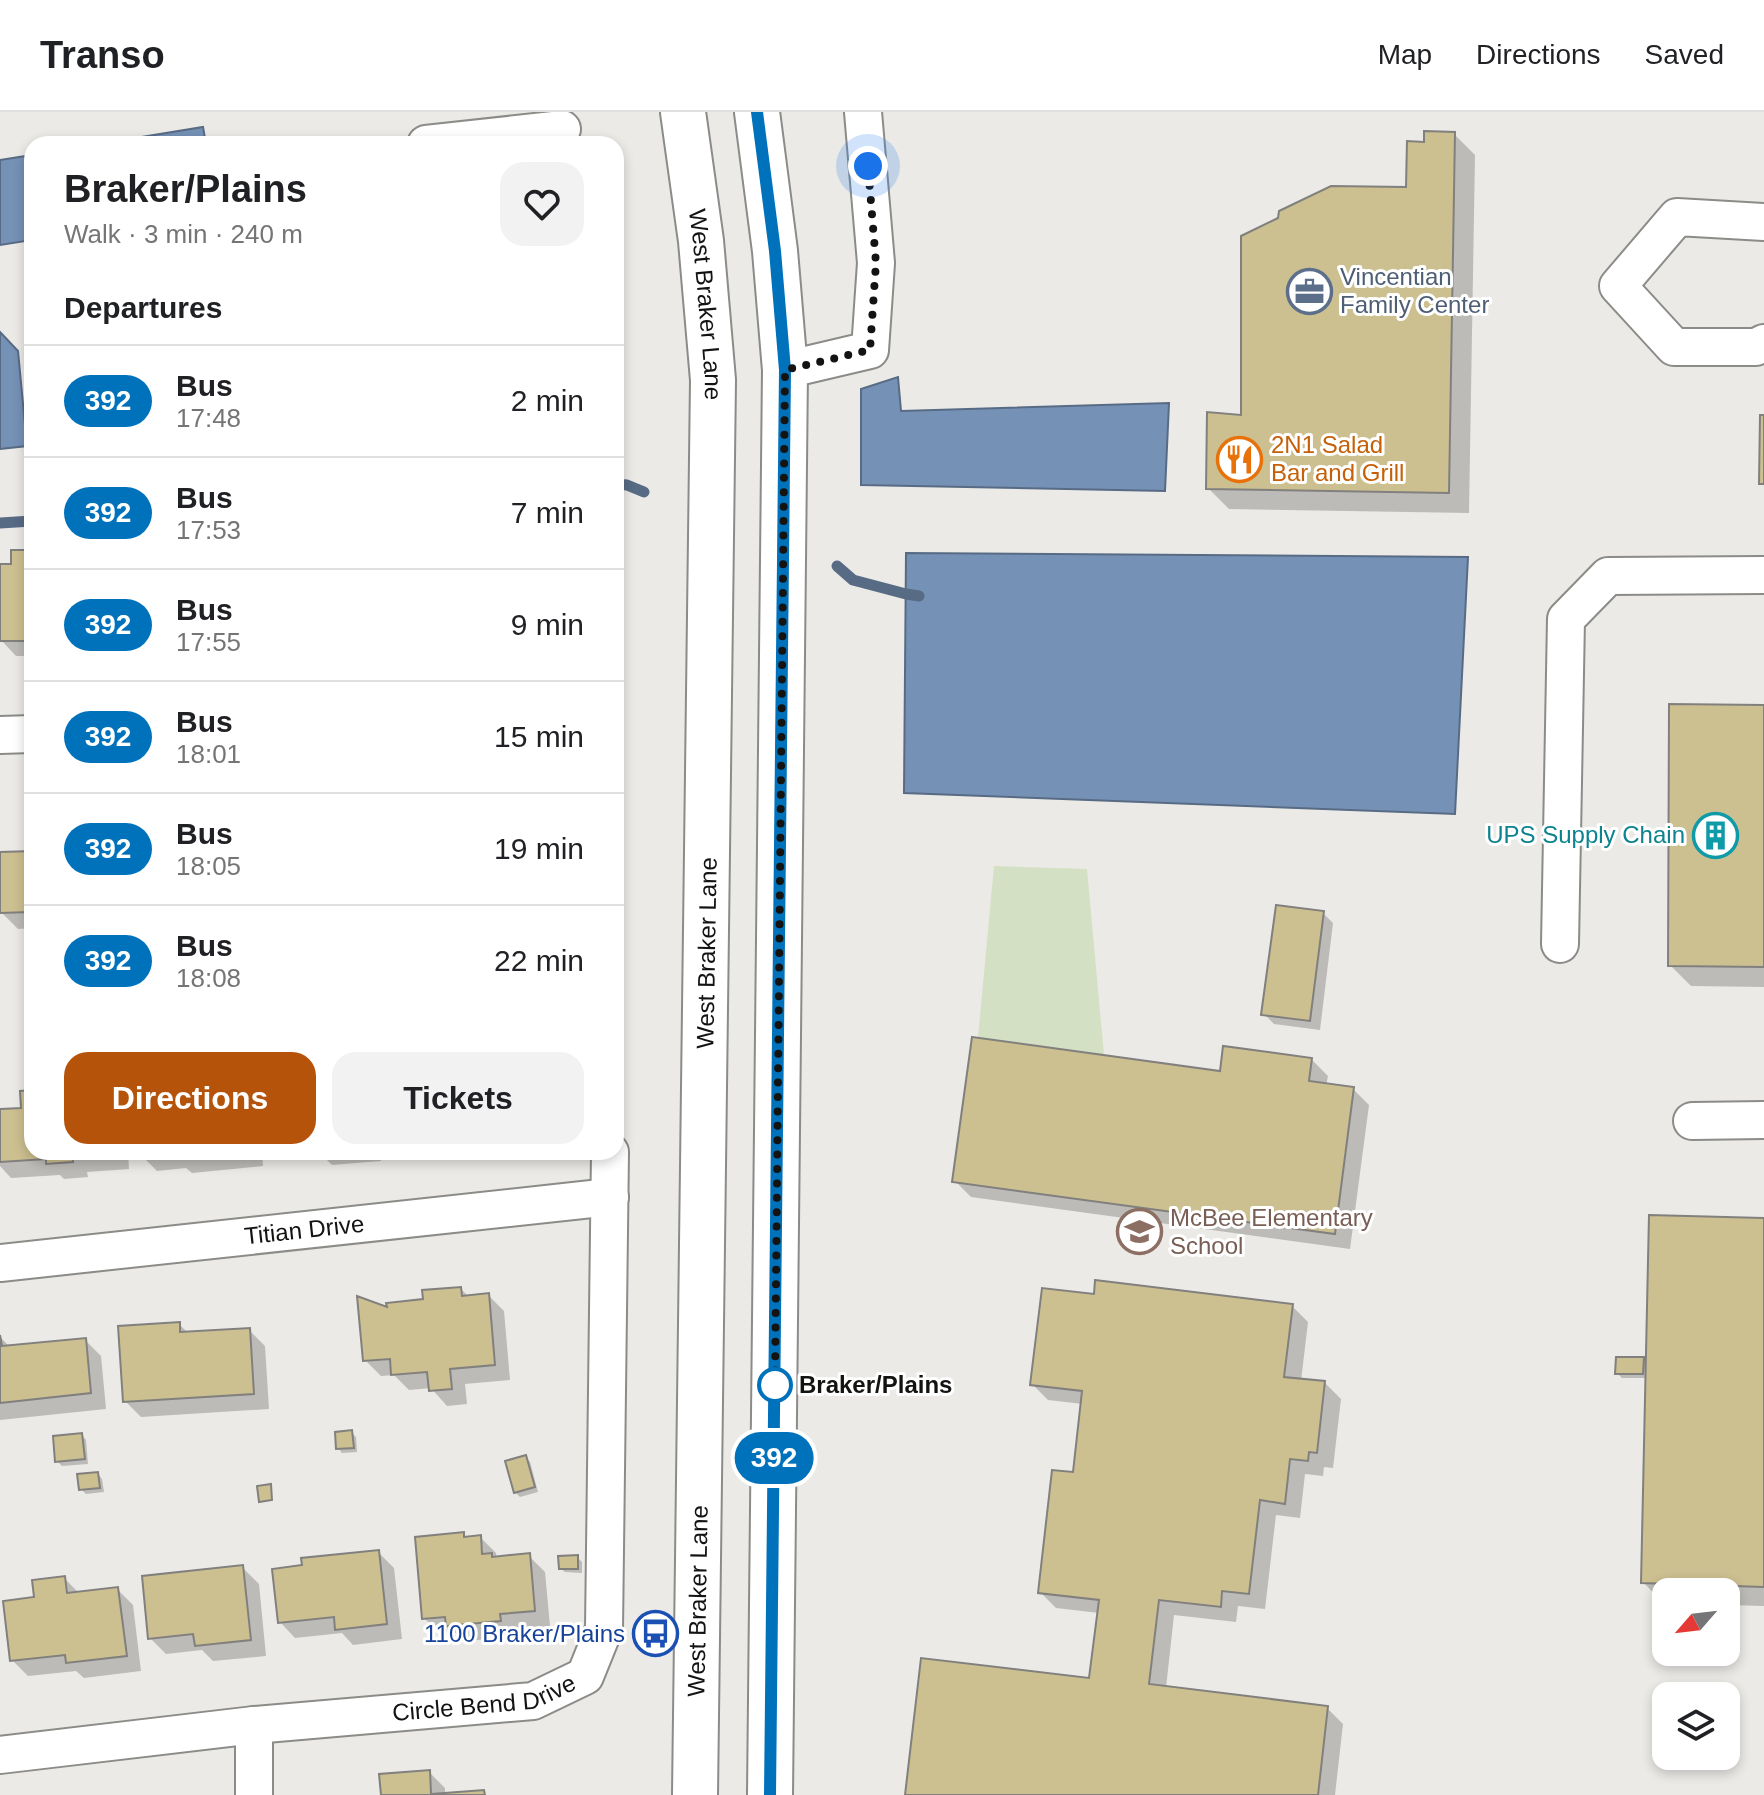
<!DOCTYPE html>
<html lang="en">
<head>
<meta charset="utf-8">
<style>
  :root { --surface:#fff; --page:#f2f2f2; --text:#202124; --muted:#757577; --line:#e0e0e0; --accent:#b45309 }
  body { margin:0; font-family:Arial,sans-serif; background:var(--page); color:var(--text); height:100vh; display:flex; flex-direction:column; font-size:30px; white-space:nowrap }
  * { box-sizing:border-box; margin:0 }
  p { font-size:26px; color:var(--muted) }
  .icon { flex:none; width:44px; height:44px; fill:none; stroke:currentColor; stroke-width:2; stroke-linecap:round; stroke-linejoin:round }
  .map { position:relative; flex:1; overflow:hidden }
  .details { position:absolute; left:24px; top:24px; width:600px; height:1024px; display:flex; flex-direction:column; background:var(--surface); border-radius:24px; box-shadow:0 4px 12px #0003 }
  .details>* { flex:none }
  .badge { padding:0 16px; border-radius:26px; font-size:28px; line-height:52px }
  .needle { width:52px; rotate:242deg }
  .fabs { position:absolute; left:1652px; top:1466px; display:grid; gap:16px }
  .fabs a { display:grid; place-items:center; width:88px; height:88px; border-radius:16px; background:var(--surface); box-shadow:0 4px 12px #0003; font-size:40px }
  .you { position:absolute; width:40px; height:40px; margin:-20px; border:6px solid #fff; border-radius:50%; background:#1a73e8; box-shadow:0 0 0 12px #1a73e833 }
  .map>.badge { position:absolute; translate:-50% -50%; box-shadow:0 0 0 4px #fff }
  h2 { padding:0 40px; font-size:30px; line-height:72px }
  .round { display:grid; place-items:center; flex:none; width:84px; height:84px; border-radius:24px; background:var(--page) }
  .headline { display:flex; align-items:center; justify-content:space-between; height:136px; padding:0 40px }
  h1 { font-size:38px; font-weight:600; line-height:60px }
  .primary-button { display:flex; gap:16px; margin-top:auto; padding:16px 40px }
  .primary-button a { flex:1; height:92px; border-radius:24px; background:var(--accent); color:#fff; font-size:32px; font-weight:600; line-height:92px; text-align:center }
  .primary-button a+a { background:var(--page); color:var(--text) }
  ul { padding:0; list-style:none }
  li { display:flex; align-items:center; gap:24px; height:112px; padding:0 40px; border-top:2px solid var(--line) }
  li div { flex:1 }
  li b { display:block; font-size:30px }
  li em { font-style:normal }
  li .badge { min-width:88px; font-weight:700; text-align:center }
  header { display:flex; align-items:center; gap:48px; box-sizing:border-box; height:112px; padding:0 40px; background:var(--surface); border-bottom:2px solid var(--line) }
  header strong { font-size:38px }
  nav { display:flex; gap:44px; margin-inline-start:auto; font-size:28px }
  .map>svg:first-child { display:block }
  .green { fill:#d4e0c4 }
  .water { fill:#7591b6; stroke:#586b85; stroke-width:2 }
  .shadow { fill:#0003 }
  .lines { fill:none; stroke-linecap:round; stroke-linejoin:round }
  .stream { stroke:#586b85; stroke-width:11 }
  .building { fill:#ccbf90; stroke:#81807e; stroke-width:2 }
  .minor-casing { stroke:#8b8b88; stroke-width:40 }
  .major-casing { stroke:#8b8b88; stroke-width:48 }
  .minor { stroke:#fff; stroke-width:36 }
  .major { stroke:#fff; stroke-width:44 }
  .line-casing { stroke:#fff; stroke-width:18 }
  .line { stroke:#0072bc; stroke-width:12 }
  .walk { stroke:#131312; stroke-width:8; stroke-dasharray:0 14.4 }
  .stop-dot { fill:#fff; stroke:#0072bc; stroke-width:4 }
  .labels { text-anchor:middle; stroke-width:6; stroke-linejoin:round; paint-order:stroke }
  .service-label { font-size:24px; fill:#4e5e75; stroke:#fff; text-anchor:start }
  .street-label { font-size:24px; fill:#131312; stroke:#fff }
  .food-label { font-size:24px; fill:#c56008; stroke:#fff; text-anchor:start }
  .culture-label { font-size:24px; fill:#0d838f; stroke:#fff; text-anchor:end }
  .education-label { font-size:24px; fill:#785e54; stroke:#fff; text-anchor:start }
  .stop-label { font-size:24px; font-weight:bold; fill:#131312; stroke:#fff; text-anchor:start }
  .transit-label { font-size:24px; fill:#164399; stroke:#fff; text-anchor:end }
</style>
</head>
<body>
<header>
<strong>Transo</strong>
<nav><a>Map</a><a>Directions</a><a>Saved</a></nav>
</header>
<div class="map">
<svg width="1764" height="1683" viewBox="0 0 1764 1683">
  <rect width="100%" height="100%" fill="#ebeae7"/>
  <!-- green -->
  <path class="green" d="M994 754 1087 757 1104 943 978 926Z"/>
  <!-- water -->
  <path class="water" d="M203 15 206 32H99Z
    M32 43V128L0 133V48Z
    M0 220 18 239 27 334 0 337Z
    M898 265 901 299 1169 291 1165 379 861 373V277Z
    M906 441 1468 445 1455 702 904 681Z"/>
  <!-- shadow -->
  <path class="shadow" d="M1454 22 1475 43 1469 401 1229 397 1208 376 1243 305 1408 77 1426 32Z
    M32 440V544H16L1 528 0 454H13Z
    M1764 595V875L1691 874 1670 853Z
    M32 741V816L18 817 2 801 0 742Z
    M1323 801 1333 811 1320 918 1274 912 1264 902Z
    M1312 948 1328 964 1326 974 1353 977 1369 993 1350 1137 971 1085 955 1069 1222 961Z
    M32 980V1040H128L129 1057 87 1060 88 1065 64 1067 60 1063 11 1066 0 1054V999L23 998Z
    M140 1040H262L263 1054 192 1061 186 1056 157 1059 141 1043Z
    M292 1040H380L381 1049 332 1053 325 1046 300 1048Z
    M1764 1108V1494L1726 1493V1480H1666V1492H1664L1643 1470 1648 1266H1622L1617 1261 1643 1247 1648 1252Z
    M461 1177 469 1185 488 1183 504 1199 510 1268 465 1272 467 1292 447 1294 431 1276 409 1278 394 1263 381 1264 365 1248 390 1198 425 1189Z
    M1096 1184 1292 1194 1308 1210 1301 1269 1325 1271 1341 1287 1333 1356 1324 1355 1323 1364 1305 1362 1300 1406 1276 1403 1265 1497 1238 1494 1236 1510 1174 1503 1166 1576 1327 1596 1343 1612 1335 1683H907L1091 1568 1099 1501 1056 1496 1040 1480 1075 1362 1083 1292 1048 1288 1032 1272Z
    M179 1212 189 1222 249 1218 265 1234 269 1297 141 1305 125 1289Z
    M0 1225 11 1236 85 1228 101 1244 106 1297 0 1308Z
    M351 1320 356 1325 357 1340 342 1341 338 1336Z
    M82 1323 86 1328 88 1352 62 1354 57 1349Z
    M526 1345 530 1350 538 1380 520 1385 515 1380Z
    M98 1362 102 1367 104 1380 86 1382 81 1377Z
    M463 1422 467 1426 480 1425 496 1441 497 1447 529 1444 545 1460 550 1514 515 1517 516 1525 464 1529 456 1521 440 1522 424 1506Z
    M378 1440 394 1456 402 1527 353 1533 342 1521 295 1526 280 1510Z
    M577 1445 582 1450V1461L565 1460 560 1456Z
    M243 1456 259 1472 266 1544 213 1549 202 1538 166 1542 150 1526Z
    M64 1466 80 1482 117 1477 133 1493 141 1559 84 1566 76 1559 28 1564 12 1548 36 1486Z
    M429 1660 445 1676V1683L483 1680 486 1683H383Z"/>
  <g class="lines">
    <!-- stream -->
    <path class="stream" d="M616 372 627 373 644 380
      M0 411 32 409
      M837 454 853 468 906 482 919 484"/>
  </g>
  <!-- building -->
  <path class="building" d="M1424 19 1455 20 1449 381 1206 377 1207 300 1241 303V124L1278 106 1279 99 1331 74 1406 75 1407 29 1424 30Z
    M1760 303H1764V372H1759Z
    M11 438H32V529H0V452H11Z
    M1669 592 1764 593V855L1668 854Z
    M32 739V817H31L30 800 0 801V740Z
    M1276 793 1324 799 1310 909 1261 903Z
    M972 925 1220 959 1223 934 1312 946 1309 969 1354 975 1335 1122 952 1070Z
    M32 978V1040H114V1042L72 1044 73 1050 46 1052V1047L0 1050V997L21 996 20 979Z
    M138 1040H234L174 1046 173 1040 139 1044Z
    M1649 1103 1764 1106V1475L1641 1471Z
    M1095 1168 1293 1192 1284 1265 1325 1269 1317 1341 1309 1340 1308 1349 1290 1347 1285 1392 1260 1388 1249 1482 1222 1479 1221 1495 1159 1488 1149 1572 1328 1594 1318 1683H905L921 1546 1089 1566 1099 1488 1038 1481 1052 1358 1073 1360 1082 1279 1030 1273 1042 1176 1094 1182Z
    M461 1175 462 1184 489 1181 495 1253 450 1257 452 1277 429 1279 427 1260 391 1263 390 1247 363 1249 357 1184 387 1195 386 1191 423 1187 422 1178Z
    M180 1210V1220L250 1216 254 1282 123 1290 118 1214Z
    M0 1223 2 1234 86 1226 91 1281 0 1291Z
    M1616 1245H1644L1643 1262H1615Z
    M352 1318 354 1336 336 1337 335 1320Z
    M82 1321 85 1347 55 1350 53 1324Z
    M526 1343 535 1375 514 1381 505 1349Z
    M98 1360 100 1376 79 1378 77 1362Z
    M271 1372 272 1388 259 1390 257 1374Z
    M464 1420V1425L481 1423 482 1442 492 1441V1445L530 1441 535 1499 500 1502 501 1509 446 1514 445 1505 422 1507 415 1425Z
    M379 1438 387 1512 335 1518 334 1505 278 1511 272 1457 302 1453 301 1446Z
    M578 1443V1457H559L558 1444Z
    M243 1453 251 1528 195 1534 193 1522 148 1527 142 1464Z
    M65 1464 67 1481 118 1475 127 1544 66 1551 65 1543 10 1549 3 1489 34 1485 32 1468Z
    M430 1658 431 1682 484 1678 485 1683H381L379 1662Z"/>
  <g class="lines">
    <defs>
      <g id="minor">
        <path d="M426 32 562 17"/>
        <path d="M1764 110 1677 105 1618 174 1674 235H1756L1764 231"/>
        <path d="M785 258 870 238 876 151 863 0"/>
        <path d="M0 623 32 622"/>
        <path d="M1560 832 1566 507 1608 464 1764 463"/>
        <path d="M1692 1009 1764 1008"/>
        <path id="s1" d="M0 1151 610 1085"/>
        <path id="s2" d="M0 1643 254 1613 533 1589 585 1564 604 1517 610 1040"/>
        <path d="M254 1683V1613"/>
      </g>
      <g id="major">
        <path id="s3" d="M683 0 701 129 713 268 695 1683"/>
        <path d="M757 0 775 139 785 258 770 1683"/>
      </g>
    </defs>
    <!-- minor casing -->
    <use href="#minor" class="minor-casing"/>
    <!-- major casing -->
    <use href="#major" class="major-casing"/>
    <!-- minor -->
    <use href="#minor" class="minor"/>
    <!-- major -->
    <use href="#major" class="major"/>
  </g>
  <g class="lines">
    <defs>
      <path id="line" d="M757 0 775 139 785 258 770 1683"/>
    </defs>
    <!-- line casing -->
    <use href="#line" class="line-casing"/>
    <!-- line -->
    <use href="#line" class="line"/>
    <!-- walk -->
    <path class="walk" d="M775 1273 785 258 870 238 876 151 868 54"/>
  </g>
  <!-- icons -->
  <defs>
    <symbol id="office-ring" viewBox="-11 -11 22 22"><circle r="9.5" fill="#fff" stroke="#5c6f8a" stroke-width="1.5"/><path d="M-6-3h4V-5.5h4V-3h4V5H-6ZM-1-4.5V-3h2v-1.5ZM-6 0V1H6V0Z" fill="#5c6f8a"/></symbol>
    <symbol id="restaurant-ring" viewBox="-11 -11 22 22"><circle r="9.5" fill="#fff" stroke="#e8710a" stroke-width="1.5"/><path d="M-5-6h1v4h1v-4h1v4h1v-4h1v5L-1.5 .5V6h-2V.5L-5-1ZM5-6V6H3V1.5H1.5Q1.5-4 5-6Z" fill="#e8710a"/></symbol>
    <symbol id="building-ring" viewBox="-11 -11 22 22"><circle r="9.5" fill="#fff" stroke="#0f9aa8" stroke-width="1.5"/><path d="M-4-6H4V6H1V3H-1V6H-4ZM-2.5-4.3h1.7v1.8h-1.7ZM.8-4.3h1.7v1.8H.8ZM-2.5-1h1.7V.8h-1.7ZM.8-1h1.7V.8H.8Z" fill="#0f9aa8"/></symbol>
    <symbol id="school-ring" viewBox="-11 -11 22 22"><circle r="9.5" fill="#fff" stroke="#8d6e63" stroke-width="1.5"/><path d="M0-5L7-2L0 1L-7-2ZM-4 1L0 2.5L4 1V4Q0 6-4 4Z" fill="#8d6e63"/></symbol>
    <symbol id="bus-ring" viewBox="-11 -11 22 22"><circle r="9.5" fill="#fff" stroke="#1a4fb4" stroke-width="1.5"/><path d="M-5-6H5V4H4V6H2V4H-2V6H-4V4H-5ZM-3.5-4V0h7V-4ZM-3.5 1.2v1.5H-2V1.2ZM2 1.2v1.5H3.5V1.2Z" fill="#1a4fb4"/></symbol>
  </defs>
  <g fill-rule="evenodd">
    <use href="#office-ring" x="1284" y="154" width="51" height="51"/>
    <use href="#restaurant-ring" x="1214" y="322" width="51" height="51"/>
    <use href="#building-ring" x="1690" y="698" width="51" height="51"/>
    <use href="#school-ring" x="1114" y="1094" width="51" height="51"/>
    <use href="#bus-ring" x="630" y="1496" width="51" height="51"/>
  </g>
  <!-- markers -->
  <circle class="stop-dot" cx="775" cy="1273" r="16"/>
  <g class="labels">
    <!-- service labels -->
    <g class="service-label">
      <text x="1340" y="173">Vincentian<tspan x="1340" dy="28">Family Center</tspan></text>
    </g>
    <!-- street labels -->
    <g class="street-label">
      <text dy="8" stroke="none"><textPath href="#s3" startOffset="194">West Braker Lane</textPath></text>
      <text transform="translate(707 841) rotate(-89)" y="8">West Braker Lane</text>
      <text dy="8" stroke="none"><textPath href="#s1" startOffset="306">Titian Drive</textPath></text>
      <text transform="translate(698 1489) rotate(-89)" y="8">West Braker Lane</text>
      <text dy="8" stroke="none"><textPath href="#s2" startOffset="488">Circle Bend Drive</textPath></text>
    </g>
    <!-- food labels -->
    <g class="food-label">
      <text x="1271" y="341">2N1 Salad<tspan x="1271" dy="28">Bar and Grill</tspan></text>
    </g>
    <!-- culture labels -->
    <g class="culture-label">
      <text x="1685" y="731">UPS Supply Chain</text>
    </g>
    <!-- education labels -->
    <g class="education-label">
      <text x="1170" y="1114">McBee Elementary<tspan x="1170" dy="28">School</tspan></text>
    </g>
    <!-- stop labels -->
    <g class="stop-label">
      <text x="799" y="1281">Braker/Plains</text>
    </g>
    <!-- transit labels -->
    <g class="transit-label">
      <text x="625" y="1530">1100 Braker/Plains</text>
    </g>
  </g>
</svg>
<div class="fabs">
<a><svg class="needle" viewBox="-14 -14 28 28"><path d="M0-13l5 13h-10z" fill="#e53935"/><path d="M0 13l5-13h-10z" fill="#757577"/></svg></a>
<a><svg class="icon" aria-label="layers" viewBox="0 0 24 24"><path d="M12 4l9 5-9 5-9-5zM3 14l9 5 9-5"/></svg></a>
</div>
<div class="you" style="left:868px;top:54px"></div>
<b class="badge" style="left:774px;top:1346px;background:#0072bc;color:#fff">392</b>
<section class="details">
<div class="headline"><div><h1>Braker/Plains</h1><p>Walk · 3 min · 240 m</p></div><a class="round"><svg class="icon" aria-label="heart" viewBox="0 0 24 24"><path d="M12 20l-8-8c-3-5 5-10 8-4 3-6 11-1 8 4z"/></svg></a></div>
<h2>Departures</h2>
<ul>
<li><span class="badge" style="background:#0072bc;color:#fff">392</span><div><b>Bus</b><p>17:48</p></div><em>2 min</em></li>
<li><span class="badge" style="background:#0072bc;color:#fff">392</span><div><b>Bus</b><p>17:53</p></div><em>7 min</em></li>
<li><span class="badge" style="background:#0072bc;color:#fff">392</span><div><b>Bus</b><p>17:55</p></div><em>9 min</em></li>
<li><span class="badge" style="background:#0072bc;color:#fff">392</span><div><b>Bus</b><p>18:01</p></div><em>15 min</em></li>
<li><span class="badge" style="background:#0072bc;color:#fff">392</span><div><b>Bus</b><p>18:05</p></div><em>19 min</em></li>
<li><span class="badge" style="background:#0072bc;color:#fff">392</span><div><b>Bus</b><p>18:08</p></div><em>22 min</em></li>
</ul>
<div class="primary-button"><a>Directions</a><a>Tickets</a></div>
</section>
</div>
</body>
</html>
